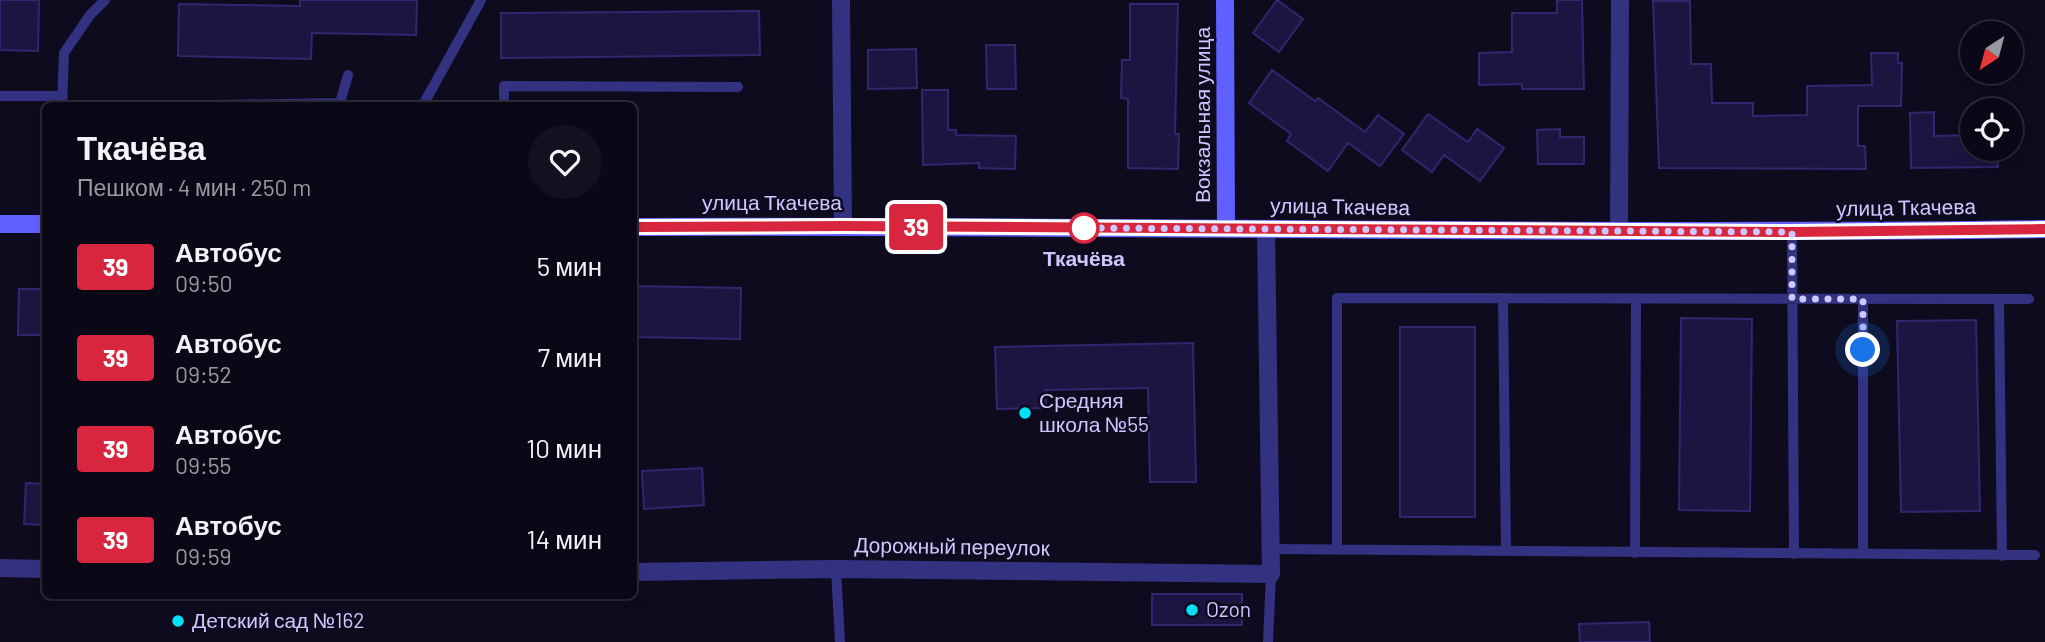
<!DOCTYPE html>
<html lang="ru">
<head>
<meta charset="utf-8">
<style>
  :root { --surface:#0a0817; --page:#131120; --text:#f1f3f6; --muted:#999aa1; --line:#2a2936 }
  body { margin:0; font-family:Barlow,sans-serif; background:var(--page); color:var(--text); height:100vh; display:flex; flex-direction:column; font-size:26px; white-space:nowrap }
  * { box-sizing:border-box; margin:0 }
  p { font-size:23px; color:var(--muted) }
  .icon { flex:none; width:38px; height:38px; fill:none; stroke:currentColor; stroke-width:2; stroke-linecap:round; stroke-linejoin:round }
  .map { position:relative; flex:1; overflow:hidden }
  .panel { position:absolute; left:42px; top:102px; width:595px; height:497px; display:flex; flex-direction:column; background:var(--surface); border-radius:10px; box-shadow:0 4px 10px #0003,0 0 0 2px var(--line) }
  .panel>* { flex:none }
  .badge { padding:0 14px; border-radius:5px; font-size:24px; line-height:46px }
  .needle { width:46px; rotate:216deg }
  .tools { position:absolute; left:1960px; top:21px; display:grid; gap:14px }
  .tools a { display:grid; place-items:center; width:63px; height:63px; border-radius:50%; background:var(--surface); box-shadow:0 4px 10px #0003,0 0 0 2px var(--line); font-size:35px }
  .you { position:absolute; width:35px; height:35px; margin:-18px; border:5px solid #fff; border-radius:50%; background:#1a73e8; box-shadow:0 0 0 10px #1a73e833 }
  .map>.badge { position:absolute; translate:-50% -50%; box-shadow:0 0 0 4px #fff }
  .round { display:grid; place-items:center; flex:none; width:74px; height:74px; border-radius:37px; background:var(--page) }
  .headline { display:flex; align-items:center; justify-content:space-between; height:119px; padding:0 35px }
  h1 { font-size:33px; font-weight:600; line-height:52px }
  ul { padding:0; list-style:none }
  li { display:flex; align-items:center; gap:21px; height:91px; padding:0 35px }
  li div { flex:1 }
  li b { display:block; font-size:26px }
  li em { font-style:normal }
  li .badge { min-width:77px; font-weight:700; text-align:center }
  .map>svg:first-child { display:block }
  .building { fill:#1d1541; stroke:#32266f; stroke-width:2 }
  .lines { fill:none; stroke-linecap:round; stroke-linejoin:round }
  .lane { stroke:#333281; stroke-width:10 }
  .street { stroke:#333281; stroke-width:18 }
  .secondary { stroke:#605fff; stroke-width:18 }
  .line-casing { stroke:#fff; stroke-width:16 }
  .line { stroke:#d7263d; stroke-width:10 }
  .walk { stroke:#cdc8ff; stroke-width:7; stroke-dasharray:0 12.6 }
  .stop-dot { fill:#fff; stroke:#d7263d; stroke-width:3.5 }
  .poi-dot { fill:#00e1f3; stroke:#0e0b1f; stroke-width:2.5 }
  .labels { text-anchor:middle; stroke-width:5; stroke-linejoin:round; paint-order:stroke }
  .street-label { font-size:21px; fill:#cdc8ff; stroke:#0e0b1f }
  .stop-label { font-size:21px; font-weight:bold; fill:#cdc8ff; stroke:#0e0b1f }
  .poi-label { font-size:21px; fill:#cdc8ff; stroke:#0e0b1f; text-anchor:start }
</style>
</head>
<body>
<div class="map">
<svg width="2045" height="642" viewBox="0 0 2045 642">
  <rect width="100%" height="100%" fill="#0e0b1f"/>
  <!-- building -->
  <path class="building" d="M0 0H39L38 51 0 50Z
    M300 0H417L416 35 312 33 311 59 178 56 179 4 300 6Z
    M1277 0 1303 19 1279 52 1253 33Z
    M1557 0H1582L1584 89H1522V84L1479 85V53L1512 52V13H1557Z
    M1653 1H1690L1691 64H1711L1712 103H1753V116L1807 115V86L1872 85 1871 53H1898V63H1902L1901 106H1858V146H1865L1866 169 1659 168Z
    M1130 4H1178L1175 134H1179L1178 169 1128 168V99L1121 98 1122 60H1130Z
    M759 11 760 55 501 58V13Z
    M986 45H1015L1016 89H987Z
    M916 49 917 88 868 89V50Z
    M1272 70 1315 101 1318 98 1365 132 1378 115 1404 134 1380 166 1348 143 1328 171 1287 141 1291 134 1249 103Z
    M922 90H948V130H956V135L1016 136 1015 169 979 168V163L923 165Z
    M1934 112V136L1972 135V149H1998V167L1911 168 1910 113Z
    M1428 114 1468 142 1477 129 1504 148 1480 181 1444 155 1432 172 1402 150Z
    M1560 129V137H1584V164H1538L1537 130Z
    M634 286 741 288 740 339 634 337Z
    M19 289H46V335H18Z
    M1681 318 1752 319 1750 511 1679 510Z
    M1976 320 1980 511 1901 512 1897 321Z
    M1400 327H1475V517H1400Z
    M1193 343 1196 482H1150L1148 388 1046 390V408L997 409 995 347Z
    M702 468 704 505 644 509 642 471Z
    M26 483 46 484V525L24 524Z
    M1152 594H1242V625H1152Z
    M1649 622 1650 642H1580L1579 624Z"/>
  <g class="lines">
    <!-- lane -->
    <path class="lane" d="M0 96H63
      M62 105 64 53 90 15 105 0
      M215 105 340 103 348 75
      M423 105 481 0
      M504 105V86L738 87
      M1792 232 1794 554
      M1503 298 1506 551
      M1999 299 2002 556
      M1272 549 2035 555
      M1337 550V298L2029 299
      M1635 553 1636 299
      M1863 554V299
      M836 569 840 642
      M1268 642 1271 574"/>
    <!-- street -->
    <path class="street" d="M841 0 843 226
      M1619 231 1620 0
      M0 568 46 569
      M634 572 836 569 1271 574 1266 229"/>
    <!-- secondary -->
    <path class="secondary" d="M1225 0 1226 229
      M0 224H46
      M634 227C1104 225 1574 235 2045 229"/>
  </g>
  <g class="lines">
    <defs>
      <path id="line" d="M634 227 843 226 1792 232 2045 229"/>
    </defs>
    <!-- line casing -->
    <use href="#line" class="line-casing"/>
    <!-- line -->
    <use href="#line" class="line"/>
    <!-- walk -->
    <path class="walk" d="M1084 228H1080L1792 232V299H1863V350"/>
  </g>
  <!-- markers -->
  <circle class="stop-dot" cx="1084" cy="228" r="14"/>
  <g class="poi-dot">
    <circle cx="1025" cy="413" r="7"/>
    <circle cx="1192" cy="610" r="7"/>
    <circle cx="178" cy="621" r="7"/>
  </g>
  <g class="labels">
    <!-- street labels -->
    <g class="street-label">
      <text transform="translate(1203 115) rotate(-90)" y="7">Вокзальная улица</text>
      <text x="772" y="210">улица Ткачева</text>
      <text transform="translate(1340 207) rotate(1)" y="7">улица Ткачева</text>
      <text transform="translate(1906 208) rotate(-1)" y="7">улица Ткачева</text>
      <text transform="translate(952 547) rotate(1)" y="7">Дорожный переулок</text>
    </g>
    <!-- stop labels -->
    <g class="stop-label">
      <text x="1084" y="266">Ткачёва</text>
    </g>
    <!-- poi labels -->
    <g class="poi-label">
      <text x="1039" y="408">Средняя<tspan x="1039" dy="24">школа №55</tspan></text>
      <text x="1206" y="617">Ozon</text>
      <text x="192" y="628">Детский сад №162</text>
    </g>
  </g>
</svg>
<div class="tools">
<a><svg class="needle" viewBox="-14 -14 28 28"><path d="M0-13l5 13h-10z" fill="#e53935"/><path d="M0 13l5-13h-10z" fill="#999aa1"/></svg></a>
<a><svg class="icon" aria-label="locate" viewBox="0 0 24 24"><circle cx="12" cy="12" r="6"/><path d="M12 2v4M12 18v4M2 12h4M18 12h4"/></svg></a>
</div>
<div class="you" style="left:1863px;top:350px"></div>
<b class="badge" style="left:916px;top:227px;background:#d7263d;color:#fff">39</b>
<section class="panel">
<div class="headline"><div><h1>Ткачёва</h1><p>Пешком · 4 мин · 250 m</p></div><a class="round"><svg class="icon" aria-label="heart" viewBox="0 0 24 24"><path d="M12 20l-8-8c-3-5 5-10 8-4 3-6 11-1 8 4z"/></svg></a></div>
<ul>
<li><span class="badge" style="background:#d7263d;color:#fff">39</span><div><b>Автобус</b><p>09:50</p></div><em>5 мин</em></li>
<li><span class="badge" style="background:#d7263d;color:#fff">39</span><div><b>Автобус</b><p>09:52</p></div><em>7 мин</em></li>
<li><span class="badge" style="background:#d7263d;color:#fff">39</span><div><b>Автобус</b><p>09:55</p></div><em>10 мин</em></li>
<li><span class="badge" style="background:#d7263d;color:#fff">39</span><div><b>Автобус</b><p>09:59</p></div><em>14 мин</em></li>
</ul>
</section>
</div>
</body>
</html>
